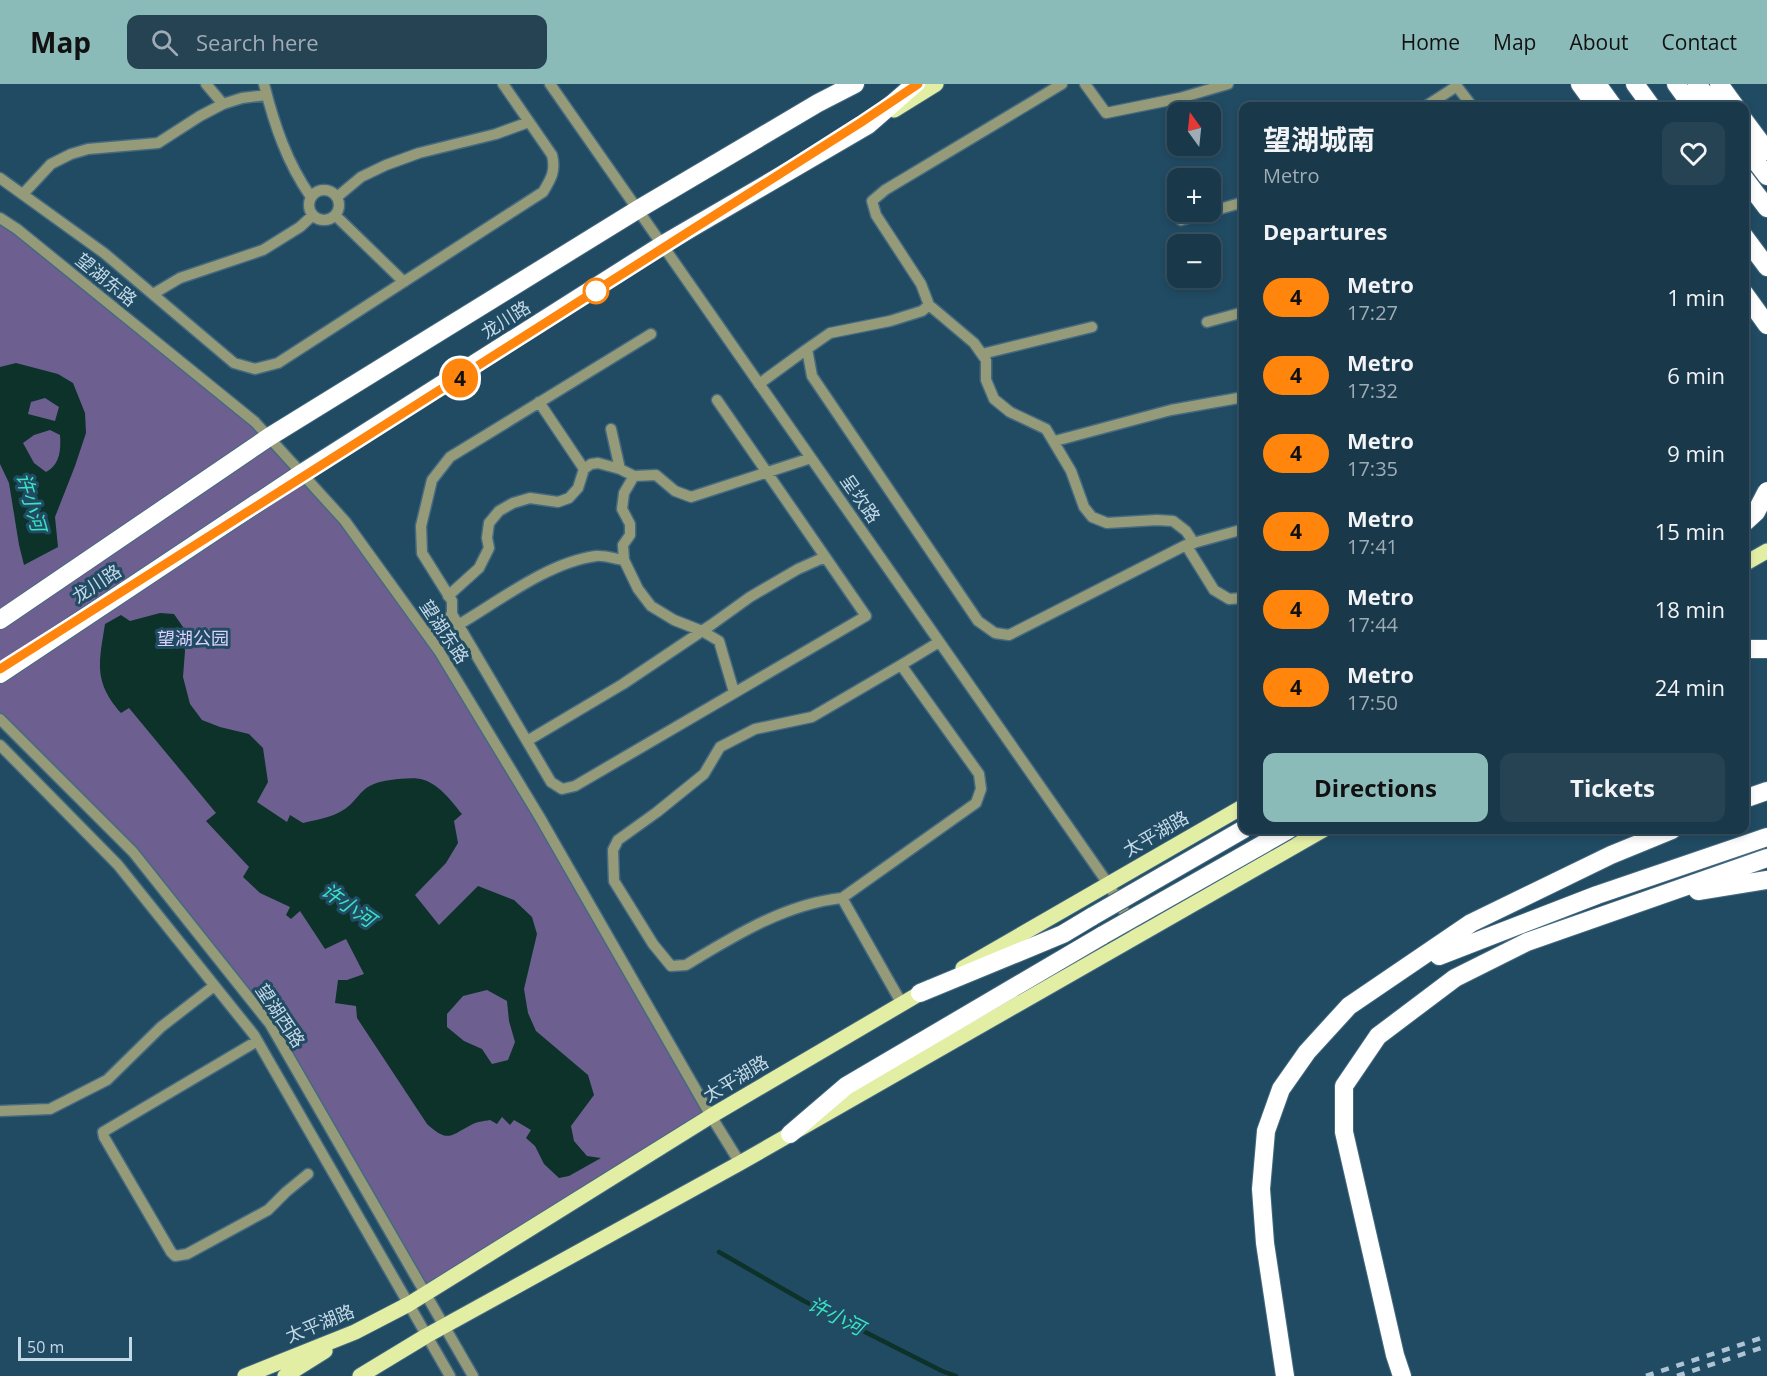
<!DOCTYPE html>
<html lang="en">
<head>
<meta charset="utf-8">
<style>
  :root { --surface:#19384a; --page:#264354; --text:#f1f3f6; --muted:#9facb5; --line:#375262; --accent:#8bbbb9 }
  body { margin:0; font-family:"Open Sans","Noto Sans SC",sans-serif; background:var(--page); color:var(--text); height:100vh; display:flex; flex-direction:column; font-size:22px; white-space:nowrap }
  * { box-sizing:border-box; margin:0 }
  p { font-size:20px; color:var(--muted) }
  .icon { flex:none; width:33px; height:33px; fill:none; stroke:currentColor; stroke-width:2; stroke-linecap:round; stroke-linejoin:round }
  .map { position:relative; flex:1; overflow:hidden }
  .drawer { position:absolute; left:1239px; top:18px; width:510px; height:732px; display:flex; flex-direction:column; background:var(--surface); border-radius:12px; box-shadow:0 3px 9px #0003,0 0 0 2px var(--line) }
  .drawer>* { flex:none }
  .badge { padding:0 12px; border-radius:20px; font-size:21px; line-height:39px }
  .needle { width:39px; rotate:345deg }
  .controls { position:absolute; left:1167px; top:18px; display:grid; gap:12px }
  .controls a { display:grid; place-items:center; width:54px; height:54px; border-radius:12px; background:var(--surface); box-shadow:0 3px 9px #0003,0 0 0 2px var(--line); font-size:30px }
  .scale { position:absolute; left:18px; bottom:15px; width:114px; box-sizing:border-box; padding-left:6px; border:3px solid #c3d9e7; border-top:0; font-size:16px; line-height:21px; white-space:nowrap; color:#c3d9e7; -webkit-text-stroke:4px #214b63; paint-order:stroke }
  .map>.badge { position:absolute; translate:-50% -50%; box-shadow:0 0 0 3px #fff }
  h2 { padding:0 24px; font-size:22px; line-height:54px }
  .round { display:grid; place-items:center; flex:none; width:63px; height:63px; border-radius:12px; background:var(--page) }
  .head { display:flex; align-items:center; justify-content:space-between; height:102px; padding:0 24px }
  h1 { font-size:28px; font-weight:700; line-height:45px }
  .action { display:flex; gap:12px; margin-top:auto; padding:12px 24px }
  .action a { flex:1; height:69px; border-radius:12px; background:var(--accent); color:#111; font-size:24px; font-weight:700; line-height:69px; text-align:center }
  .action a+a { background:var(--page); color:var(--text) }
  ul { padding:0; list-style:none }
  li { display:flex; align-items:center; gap:18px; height:78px; padding:0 24px }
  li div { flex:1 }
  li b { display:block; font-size:22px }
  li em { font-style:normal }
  li .badge { min-width:66px; font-weight:700; text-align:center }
  header { display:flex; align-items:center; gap:36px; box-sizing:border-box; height:84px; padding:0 30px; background:var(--accent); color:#111 }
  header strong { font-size:28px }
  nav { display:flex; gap:33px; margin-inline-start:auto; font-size:21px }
  .search { width:420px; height:54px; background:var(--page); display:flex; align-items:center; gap:15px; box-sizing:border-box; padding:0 21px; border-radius:12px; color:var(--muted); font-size:22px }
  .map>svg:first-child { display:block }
  .green { fill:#6d6091 }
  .water { fill:#0c322a; fill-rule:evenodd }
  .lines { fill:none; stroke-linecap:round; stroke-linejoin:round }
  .stream { stroke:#0c322a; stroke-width:4.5 }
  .minor-casing { stroke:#456a80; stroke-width:13 }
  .major-casing { stroke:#456a80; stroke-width:17 }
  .highway-casing { stroke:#456a80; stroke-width:20 }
  .minor { stroke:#959b78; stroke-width:10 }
  .major { stroke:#e3eea5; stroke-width:15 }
  .highway { stroke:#fff; stroke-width:18 }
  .rail { stroke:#acc4d4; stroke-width:4.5; stroke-dasharray:8 8; stroke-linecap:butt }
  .highway-bridge-casing { stroke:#456a80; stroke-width:20; stroke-linecap:butt }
  .highway-bridge { stroke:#fff; stroke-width:18 }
  .line-casing { stroke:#fff; stroke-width:14 }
  .line { stroke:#ff850d; stroke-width:9 }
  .stop-dot { fill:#fff; stroke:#ff850d; stroke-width:3 }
  .labels { text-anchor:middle; stroke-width:6; stroke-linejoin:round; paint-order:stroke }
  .street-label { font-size:18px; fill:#c3d9e7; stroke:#214b63 }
  .park-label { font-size:18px; fill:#dad1fa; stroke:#214b63 }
  .water-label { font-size:20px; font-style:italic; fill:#3ae3c1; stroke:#214b63 }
</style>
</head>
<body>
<header>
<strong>Map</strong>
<div class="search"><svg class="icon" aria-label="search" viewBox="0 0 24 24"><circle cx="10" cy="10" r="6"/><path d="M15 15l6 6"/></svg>Search here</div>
<nav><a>Home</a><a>Map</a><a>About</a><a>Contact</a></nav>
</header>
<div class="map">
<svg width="1767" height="1292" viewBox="0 0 1767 1292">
  <rect width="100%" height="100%" fill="#214b63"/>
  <!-- green -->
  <path class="green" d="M0 134 255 338 302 389 439 567 711 1032 425 1210 270 940 133 768 0 635Z"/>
  <!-- water -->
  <path class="water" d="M16 279 58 290 73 299 85 329 86 349 75 382 55 433 58 463 24 481 19 461 9 399 0 380V283ZM45 314 59 323 55 337 28 330 31 318ZM50 346 60 351C61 366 60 381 46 388L34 379 23 359 34 351Z
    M160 529 174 530 183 543 185 567 183 593 190 620 202 636 220 643 249 650 263 664 268 698 257 718 287 738 290 731 303 739C319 735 337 733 350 721 358 713 363 704 374 700 384 696 415 692 424 696 440 701 452 718 462 730L454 737 458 759 446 779 415 811 439 841 478 802 514 816 532 833 537 850 524 905 528 929 536 947 588 991 594 1011 571 1042 574 1057 587 1072 601 1074 569 1092 559 1094 544 1080 535 1062 526 1054 531 1046 514 1036 510 1041 502 1033 497 1040 490 1036C484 1037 476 1038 471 1041 450 1052 448 1059 427 1040L357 934 356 922 335 919 338 896H347L364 890 346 855 325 865 300 827 291 835 286 831 290 823 260 809 243 793 249 783 206 737 216 729 129 624 121 629C93 597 99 579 105 540L121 531 130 537ZM487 906 507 917 509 937 515 958 508 976 492 980 482 965 464 957 447 943V930L463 912Z"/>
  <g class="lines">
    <!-- stream -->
    <path class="stream" d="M719 1168 804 1217 942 1287 956 1292"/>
    <defs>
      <path id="minor" d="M206 0 223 20
        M264 0C274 40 287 79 311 113
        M550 0 1109 801 1138 852
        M1062 0 885 106 872 117 876 131 921 200 929 221 922 227 890 237 830 249 807 265 812 292 978 537 995 549 1009 551 1186 461 1244 445
        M1085 0 1106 29 1180 14 1228 0
        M1455 0 1472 22
        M1426 22 1457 2
        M0 94 104 169 234 279 255 285 278 279 543 108C551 95 556 87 552 71L503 0
        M309 121a15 15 0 1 1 30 0a15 15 0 1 1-30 0Z
        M23 110 51 80 71 70 88 65 158 59 200 32 223 20 242 14 267 11
        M337 113 361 93 386 81 419 69 496 50 529 38
        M335 131 404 198
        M0 134 17 145 255 338 345 437 439 567 539 732 711 1032 740 1079
        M1181 136 1244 118
        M153 210 180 194 263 166 300 143 313 131
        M929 221 974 259 986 276V296L994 315 1010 328 1046 345 1071 387 1084 423 1092 433 1107 439 1157 436 1173 437 1186 447 1194 459
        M1207 238 1244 228
        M982 270 1092 243
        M759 300 807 265
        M539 318 584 385
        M611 345 620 385
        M1055 357 1171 326 1244 313
        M634 392 624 409 622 425 630 440V451L623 461 624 476 638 505 651 522 674 536 702 547 719 557 734 608
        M1186 461 1214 506 1229 515 1244 514
        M448 512 479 484 489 464 487 454 489 439 499 427 513 419 530 414 558 418 569 414 578 404 584 385 591 380 598 379 620 385 634 392 656 391 675 407 691 413 811 374
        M452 530 551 698 562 705 575 702 866 532 717 316
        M458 541C499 517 549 478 596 472 605 471 615 475 624 476
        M429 553 452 530V517L422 469 421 442 432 396 450 373 651 250
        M901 581 939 558
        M0 635 133 768 270 940 473 1292
        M527 657 623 600 711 541 750 513 798 485 825 473
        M0 661 118 781 254 951 450 1292
        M842 814C785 820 734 852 686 881L671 882 653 860 614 797 613 766 618 756 657 728 704 690 720 663 755 645 812 633 901 581 979 690 981 705 976 719 842 814 902 920
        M257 957 103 1048 104 1053 171 1168 175 1172 187 1170 268 1126 286 1108 308 1090
        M0 1027 50 1025 107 996 161 943 214 902"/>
      <path id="major" d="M894 26 936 0
        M1744 480 1767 467
        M963 884 1244 722
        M245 1292 355 1248 409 1220 711 1032 929 904
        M285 1292 325 1267
        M360 1292 426 1252 740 1079 1323 746"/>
      <path id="highway" d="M1580 0 1596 22
        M1597 0 1613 22
        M1635 0 1651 22
        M1676 0 1692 22
        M1697 0 1714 22
        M1719 0 1735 22
        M1744 36 1767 67
        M1744 62 1767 92
        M1744 94 1767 124
        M1744 152 1767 183
        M1744 209 1767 241
        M0 536 269 353 637 126 818 19 855 0
        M1744 565H1767
        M0 590 302 389 662 161 868 41 915 0
        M1744 715 1767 707
        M1698 807 1767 796
        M1439 872 1597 811 1767 753
        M920 909 1063 850 1093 832
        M790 1050 846 1002 1103 851
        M1285 1292 1265 1159 1261 1105 1266 1047 1281 1005 1307 968 1349 922 1471 839 1611 771 1672 746
        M1402 1292 1395 1271 1344 1048V1002L1378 952 1455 894 1527 858 1767 774"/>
    </defs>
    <!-- minor casing -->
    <use href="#minor" class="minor-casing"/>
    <!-- major casing -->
    <use href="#major" class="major-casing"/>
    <!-- highway casing -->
    <use href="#highway" class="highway-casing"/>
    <!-- minor -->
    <use href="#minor" class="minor"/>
    <!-- major -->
    <use href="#major" class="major"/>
    <!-- highway -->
    <use href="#highway" class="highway"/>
    <!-- rail -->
    <path class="rail" d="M1646 1292 1767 1252
      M1677 1292 1767 1262"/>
    <defs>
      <path id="highway-bridge" d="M1744 439 1756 428 1767 407
        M1093 832 1244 745
        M1103 851 1288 746"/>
    </defs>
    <!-- highway-bridge casing -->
    <use href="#highway-bridge" class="highway-bridge-casing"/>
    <!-- highway-bridge -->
    <use href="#highway-bridge" class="highway-bridge"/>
  </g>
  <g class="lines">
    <defs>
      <path id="line" d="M0 585 860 39 918 0"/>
    </defs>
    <!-- line casing -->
    <use href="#line" class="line-casing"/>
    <!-- line -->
    <use href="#line" class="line"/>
  </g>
  <!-- markers -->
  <circle class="stop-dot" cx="596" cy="207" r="12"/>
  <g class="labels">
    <!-- street labels -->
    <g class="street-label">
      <text transform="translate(106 196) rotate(39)" y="6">望湖东路</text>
      <text transform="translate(506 236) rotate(-32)" y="6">龙川路</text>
      <text transform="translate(860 415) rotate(55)" y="6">呈坎路</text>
      <text transform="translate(97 500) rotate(-33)" y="6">龙川路</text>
      <text transform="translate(444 548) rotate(56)" y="6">望湖东路</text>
      <text transform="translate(1156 750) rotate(-30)" y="6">太平湖路</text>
      <text transform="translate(280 932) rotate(56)" y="6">望湖西路</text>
      <text transform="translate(736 995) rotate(-31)" y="6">太平湖路</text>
      <text transform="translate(320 1240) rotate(-22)" y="6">太平湖路</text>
    </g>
    <!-- park labels -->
    <g class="park-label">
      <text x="193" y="561">望湖公园</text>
    </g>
    <!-- water labels -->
    <g class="water-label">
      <text transform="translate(31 418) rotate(74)" y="7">许小河</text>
      <text transform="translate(348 821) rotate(35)" y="7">许小河</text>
      <text transform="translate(836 1232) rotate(27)" y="7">许小河</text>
    </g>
  </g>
</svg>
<div class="controls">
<a><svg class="needle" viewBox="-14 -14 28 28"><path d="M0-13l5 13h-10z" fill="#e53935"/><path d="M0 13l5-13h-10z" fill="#9facb5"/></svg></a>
<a>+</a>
<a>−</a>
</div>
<div class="scale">50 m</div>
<b class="badge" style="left:460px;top:294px;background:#ff850d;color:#111">4</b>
<section class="drawer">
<div class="head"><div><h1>望湖城南</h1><p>Metro</p></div><a class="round"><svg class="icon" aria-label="heart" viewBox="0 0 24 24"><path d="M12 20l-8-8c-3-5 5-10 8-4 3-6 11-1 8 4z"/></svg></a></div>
<h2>Departures</h2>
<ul>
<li><span class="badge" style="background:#ff850d;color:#111">4</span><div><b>Metro</b><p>17:27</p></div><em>1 min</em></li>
<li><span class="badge" style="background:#ff850d;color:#111">4</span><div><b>Metro</b><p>17:32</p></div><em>6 min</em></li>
<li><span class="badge" style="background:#ff850d;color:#111">4</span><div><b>Metro</b><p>17:35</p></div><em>9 min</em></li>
<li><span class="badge" style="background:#ff850d;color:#111">4</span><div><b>Metro</b><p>17:41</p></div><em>15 min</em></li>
<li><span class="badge" style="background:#ff850d;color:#111">4</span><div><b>Metro</b><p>17:44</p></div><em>18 min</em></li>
<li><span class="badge" style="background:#ff850d;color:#111">4</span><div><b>Metro</b><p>17:50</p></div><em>24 min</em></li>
</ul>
<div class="action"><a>Directions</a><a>Tickets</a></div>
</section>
</div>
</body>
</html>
